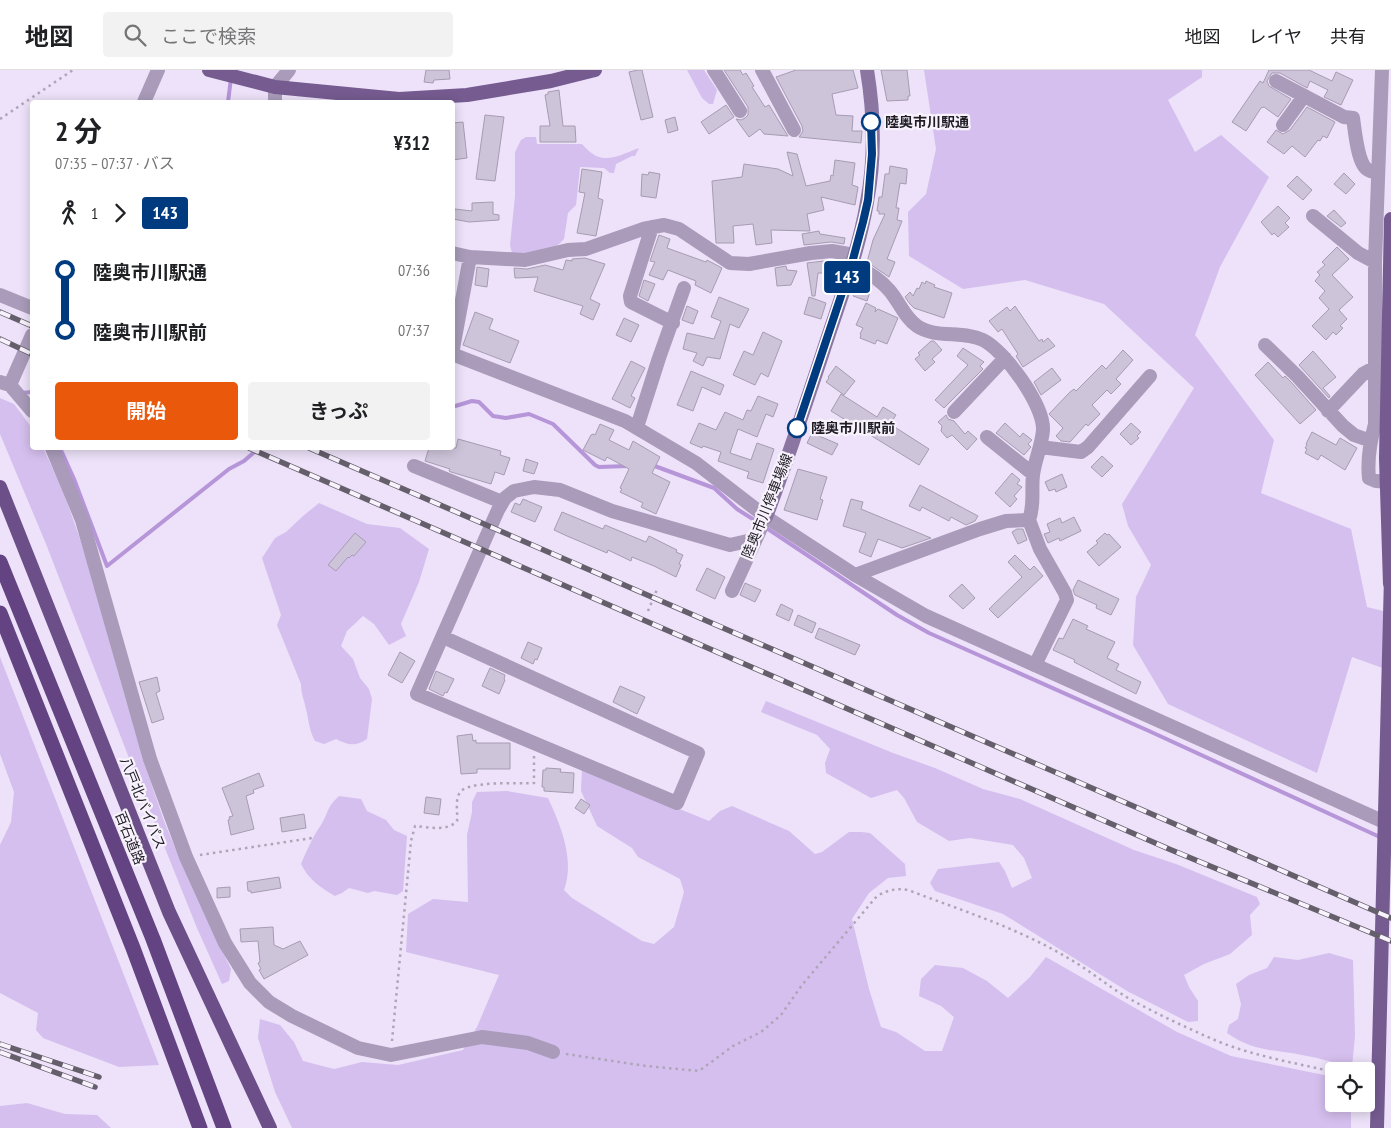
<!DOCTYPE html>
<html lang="ja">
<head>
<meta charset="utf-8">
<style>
  :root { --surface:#fff; --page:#f2f2f2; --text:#202124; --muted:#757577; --line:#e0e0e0; --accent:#ea580c }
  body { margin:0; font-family:"PT Sans Narrow","Noto Sans JP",sans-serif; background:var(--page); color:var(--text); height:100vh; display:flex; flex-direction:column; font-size:19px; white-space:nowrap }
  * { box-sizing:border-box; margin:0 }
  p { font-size:16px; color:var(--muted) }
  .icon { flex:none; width:28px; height:28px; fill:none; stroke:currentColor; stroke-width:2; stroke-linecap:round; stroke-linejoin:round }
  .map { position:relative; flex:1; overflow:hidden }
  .side { position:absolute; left:30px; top:30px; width:425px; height:350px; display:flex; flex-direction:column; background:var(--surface); border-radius:5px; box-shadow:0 2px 12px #0003 }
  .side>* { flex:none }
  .badge { padding:0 10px; border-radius:4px; font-size:18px; line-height:32px }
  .tools { position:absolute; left:1325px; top:992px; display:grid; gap:10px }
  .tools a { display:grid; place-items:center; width:50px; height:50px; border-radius:5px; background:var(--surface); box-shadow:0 2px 12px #0003; font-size:25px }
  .map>.badge { position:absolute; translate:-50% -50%; box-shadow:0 0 0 2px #fff }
  .legs { display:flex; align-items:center; gap:8px; height:55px; padding:0 25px; font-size:16px }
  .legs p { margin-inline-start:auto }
  .summary { display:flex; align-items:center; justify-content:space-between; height:85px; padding:0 25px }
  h1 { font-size:28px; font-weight:700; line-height:38px }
  .primary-button { display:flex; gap:10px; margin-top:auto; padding:10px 25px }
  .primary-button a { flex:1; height:58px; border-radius:5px; background:var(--accent); color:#fff; font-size:20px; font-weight:700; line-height:58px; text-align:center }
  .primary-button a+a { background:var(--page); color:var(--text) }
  ul { padding:0 25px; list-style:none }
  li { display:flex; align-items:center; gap:18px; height:60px; font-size:19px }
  li i { display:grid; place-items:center; width:8px; height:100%; margin:0 6px; background:currentColor }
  li i::after { content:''; width:12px; height:12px; margin:-6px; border:4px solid; border-radius:50%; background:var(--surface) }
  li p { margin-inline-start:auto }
  li:first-child i { background:linear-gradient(#0000 50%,currentColor 0) }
  li:last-child i { background:linear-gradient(currentColor 50%,#0000 0) }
  header { display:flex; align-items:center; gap:30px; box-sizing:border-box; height:70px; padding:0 25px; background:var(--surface); border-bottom:1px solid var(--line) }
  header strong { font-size:24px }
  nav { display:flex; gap:28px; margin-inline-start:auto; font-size:18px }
  .search { width:350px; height:45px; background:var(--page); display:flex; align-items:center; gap:12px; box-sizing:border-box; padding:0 18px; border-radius:5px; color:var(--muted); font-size:19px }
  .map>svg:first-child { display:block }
  .green { fill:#d5bfee }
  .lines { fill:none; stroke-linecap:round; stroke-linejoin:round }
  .stream { stroke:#b695d9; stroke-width:4 }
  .building { fill:#cec4da; stroke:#a69cb2 }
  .path { stroke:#aea5b7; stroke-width:2.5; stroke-dasharray:2.5 4; stroke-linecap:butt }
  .minor { stroke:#a99bb9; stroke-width:14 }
  .tertiary { stroke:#a99bb9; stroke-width:14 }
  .secondary { stroke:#8b76a2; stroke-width:14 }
  .primary { stroke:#755b90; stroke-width:14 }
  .trunk { stroke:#6c4f88; stroke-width:14 }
  .motorway { stroke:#634381; stroke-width:15 }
  .rail-casing { stroke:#655e6b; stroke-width:5.5 }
  .rail { stroke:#f7f2fc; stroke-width:4; stroke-dasharray:11; stroke-linecap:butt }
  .line-1-casing { stroke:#fff; stroke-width:11 }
  .line-1 { stroke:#003b80; stroke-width:8 }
  .stop-1-dot { fill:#fff; stroke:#003b80; stroke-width:2.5 }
  .labels { text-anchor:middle; stroke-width:4.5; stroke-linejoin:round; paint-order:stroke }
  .stop-label { font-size:14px; font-weight:bold; fill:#201c24; stroke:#f7f2fc; text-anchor:start }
  .street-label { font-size:14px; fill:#201c24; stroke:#f7f2fc }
</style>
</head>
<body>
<header>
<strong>地図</strong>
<div class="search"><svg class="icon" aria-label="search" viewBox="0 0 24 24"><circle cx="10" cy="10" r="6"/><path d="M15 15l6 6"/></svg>ここで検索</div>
<nav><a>地図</a><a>レイヤ</a><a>共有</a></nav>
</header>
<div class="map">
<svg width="1391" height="1058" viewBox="0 0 1391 1058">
  <rect width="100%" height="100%" fill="#ede2f9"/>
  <!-- green -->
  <path class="green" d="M687 0H704L717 20 713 34H709L702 28Z
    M924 0H1202V7L1168 30 1195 82 1221 65 1269 107 1220 197 1195 265 1274 370 1261 423 1351 459 1367 537 1391 543V601L1352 587 1317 703 1168 634 1133 575 1136 527 1151 495 1128 456 1122 434 1194 318 1104 234 1025 210 963 219 909 186 908 142 926 124 936 79Z
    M526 67H536L537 74H582C601 97 615 87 639 78L635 86H632L616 94 614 103H610L604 98 580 97 576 135 568 143 564 169 559 174 553 178 525 184 512 183 510 175 515 126V82L521 70Z
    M0 328 14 334 32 358V378H43C87 465 105 564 134 657 143 688 153 720 164 751 184 801 207 850 231 899L229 911 222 914 197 858 136 706 46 474 0 364Z
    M319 433 367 454 400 458 429 479 419 512 401 554 406 566 389 575 374 554 363 546 347 561 341 576 353 589 360 608 369 619 372 629 367 669C355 677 348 675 336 669L324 674 315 671C309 660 309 651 306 639 304 630 301 623 301 614L277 555 281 545 262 488 275 468 286 462 303 446Z
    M0 587 159 995 119 997 43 968 36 960 38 943 0 923V775L11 752 14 722 0 684Z
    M766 631 893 683 935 698 983 719 1020 729 1134 780 1176 794 1257 827 1260 834 1250 845 1252 865 1230 884 1204 894 1184 905 1189 917 1198 931V951L1188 952 1127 921 1003 844 935 821 930 813 938 799 999 792 1005 801 1012 818 1032 808 1024 788 1013 775 970 768 949 771 917 752 904 728 897 720 871 728 826 703 825 693 830 679 817 665 761 642Z
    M582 699 709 751 720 741 732 736 789 761 815 784 822 782 849 762H861L870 763 905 794 906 806 888 808 869 823 852 849 869 919 881 957 896 962 925 981H942L954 947 941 936 919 926 921 909 935 895 963 898 987 911 1008 928 1030 907 1046 887 1177 962 1231 986 1334 1007V1034H1351V1058H292L275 1022 258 968 260 949 280 955 294 972 303 991 334 999 362 992 398 995 463 980 477 957 499 905 406 882 408 844 433 829 468 832 467 765 472 742V732L477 722 507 721 548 728C561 756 575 790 564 820L572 828 642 871 654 874 674 857 684 822 680 809 638 787 632 778 597 756 581 721Z
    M339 726 361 729 367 741 386 750 394 760 407 766 403 821 397 825 374 821 368 823 349 818 342 823 335 826C321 818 308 809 301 794 307 780 312 768 321 755 329 742 326 738 339 726Z
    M1329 883 1353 890 1355 966 1352 997C1336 993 1319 988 1302 985 1272 979 1254 982 1227 963L1229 955 1238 949 1241 934 1236 914 1249 905 1267 898 1274 887 1298 890Z
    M27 1033 65 1044 97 1045 111 1058H0V1036Z"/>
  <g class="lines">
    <!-- stream -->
    <path class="stream" d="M228 32 231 8
      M21 323 32 322
      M452 337 472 331 479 332 493 346 506 348 529 344 553 354 595 395 599 397 628 396
      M60 378 74 409 107 496 229 399 244 391 259 378
      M652 395 714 418 737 439 759 453
      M765 457 897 545 929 563 1149 661 1382 768"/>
  </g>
  <!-- building -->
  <path class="building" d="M426 0H449L450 9 434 10 433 13 424 12Z
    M638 0H642L653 47 641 50 629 2Z
    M724 0H740L743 5 746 3 754 16 752 17 765 37 769 35 788 66 764 64 760 59 749 67 736 49 741 50 745 48 748 45V37Z
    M796 0H853L858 18 832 24 836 45 853 46 852 61H862L861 73 799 67 803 61 802 56 776 7Z
    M881 0H907L910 26H908V30L887 31Z
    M1269 0H1309L1332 11 1336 2 1353 10 1341 35 1324 27 1328 20 1310 11 1307 18 1280 3H1272L1267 11 1269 16 1291 29 1278 47 1264 37 1261 38 1246 61 1232 52 1260 11 1263 13Z
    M559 20 563 56H575L576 72H540V56H550L545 25 548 24V22Z
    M726 35 734 47 709 64 701 52Z
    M1307 37 1335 52 1327 68 1323 66 1320 71 1318 70 1305 87 1292 76 1284 84 1267 72 1276 60 1283 64 1290 60Z
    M485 45 504 47 495 111 476 109Z
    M675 47 678 60 668 63 665 50Z
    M463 52 467 88 452 90V53Z
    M787 82 797 84 806 116 830 111 831 105 833 106 835 90 855 93 852 115 858 117 855 135 821 127 824 140 807 144 810 161 771 160 772 173 756 175 753 154 733 156 734 173H716L712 111 742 107 744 94 778 99 793 106Z
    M890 96 907 99V103L906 114 900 113 896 138H899L897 150 902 151 887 189 895 192 889 207 867 192 873 170 885 144H879V141H877L879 127H882L885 104H889Z
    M582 99 602 102 598 128 603 130 596 166 577 163 585 123 579 122Z
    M649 102 660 104 656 128 641 126 642 104 648 105Z
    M1344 103 1355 114 1346 124 1334 114Z
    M1297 106 1312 120 1303 130 1287 116Z
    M493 132V144L499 145V150L469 152 453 149 455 139 472 141V133Z
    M1278 136 1290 148 1285 153 1289 157 1278 167 1274 163 1272 165 1261 152Z
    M1334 140 1346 153 1341 157 1327 146Z
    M819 161 820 164 845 168 844 174 831 172 804 175 802 164Z
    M659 165 670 169 667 178 706 192 707 190 722 198 711 223 695 215 696 211 668 200 663 210 649 205 655 192 650 191Z
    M1337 177 1349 189 1332 205 1353 227 1339 240 1347 249 1340 256 1343 258 1336 265 1333 262 1326 270 1312 256 1329 239 1319 228 1325 221 1315 211 1320 205 1317 202 1325 195 1322 192Z
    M585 188 605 194 590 229 600 234 593 250 580 244 583 236 534 221 538 207 515 208 514 198 527 199 545 195 563 200 566 190 572 191V189Z
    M832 190 840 191 838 203H818L815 226H812L807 193Z
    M786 196 787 200 797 201 791 215 777 216 775 198Z
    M477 197 489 199 487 217 475 215Z
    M860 208 872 216 867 231 853 226Z
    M644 210 655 214 648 231 639 226Z
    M926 211 935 215 934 217 952 223 944 248 914 238 910 234 905 227 910 222 913 226 917 218 919 219 922 212 925 214Z
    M719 227 749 239 739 258 730 254 720 289 707 287 703 296 693 291 697 283 683 279 687 263 714 269 721 251 711 247Z
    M809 227 826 233 821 249 804 244Z
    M866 233 876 238 875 242 878 239 898 248 887 274 877 270 875 274 860 268 861 265 860 264 863 258 856 255Z
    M687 236 698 241 693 254 682 250Z
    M1015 236 1039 271 1042 269 1043 272 1048 268 1055 276 1023 297 1016 286 1018 284 1002 259 998 262 989 251 1007 237 1010 241Z
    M475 242 493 249 489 259 519 271 510 293 463 275Z
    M624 248 639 255 631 272 616 265Z
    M763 262 782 271 768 307 761 303 755 315 733 305 744 281 753 285Z
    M931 271H934L942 280 932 289 935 292 925 301 915 289 920 285 918 283Z
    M963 278 984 292 980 296 983 299 944 338 935 330 968 295 957 286Z
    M1123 280 1133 290 1116 309 1121 314 1111 324 1107 320 1092 335 1100 344 1088 356 1086 354 1070 372 1061 371 1056 366 1063 358 1049 344 1070 322 1074 319 1076 321 1102 295 1106 299Z
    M1313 281 1336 307 1323 318 1330 326 1329 328 1299 295Z
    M631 291 645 298 631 326 635 328 630 338 612 329Z
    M1268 292 1283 308 1285 306 1292 313 1316 340 1300 354 1255 305Z
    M836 296 855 311 844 325 826 312 829 308 828 307Z
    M1052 298 1061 310 1041 325 1034 312Z
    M691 301 724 315 720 325 702 317 693 341 677 335Z
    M841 324 877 347 883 337 896 345 890 354 929 379 919 395 831 341Z
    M758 326 778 334 773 347 766 344 757 367 738 359 730 383 751 390 757 373 774 379 763 413 747 408 749 402 718 391 721 382 703 376 702 378 690 373 699 353 716 360 725 342 743 350 747 340 751 341Z
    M946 345 948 349 954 351 965 364 968 361 977 369 967 380 952 365 947 368 941 361 942 356 938 352Z
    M1005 353 1020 367 1023 363 1032 370 1028 374 1031 377 1024 385 996 363Z
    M1131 353 1141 362 1137 366 1139 368 1131 375 1120 364Z
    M600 354 614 360 609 370 629 380 633 371 660 387 652 403 670 412 656 444 641 437 643 433 620 422 622 419 620 418 629 399 607 387 605 391 583 380 591 365 593 364 595 365Z
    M1312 362 1336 375 1340 368 1357 378 1345 400 1321 385 1318 390 1305 383 1307 379 1305 378 1307 375 1306 374Z
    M812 363 838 374 832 385 807 373Z
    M458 369 501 381 500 385 510 388 504 405 495 402 491 414 451 402 449 401 450 399 425 391 429 378H456Z
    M1102 386 1113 396 1102 407 1091 397Z
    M526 389 538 393 534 404 523 401Z
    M798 399 827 407 820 429 823 430 817 450 784 440Z
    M1012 403 1020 410 1017 414 1022 417 1014 426 1017 429 1010 437 995 423Z
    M1062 404 1067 417 1056 422 1055 419 1049 421 1045 412Z
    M920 415 978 446 975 451 966 455 951 447 949 451 922 437 920 441 909 436Z
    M523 429 542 437 535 452 511 442 515 433 520 435Z
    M851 429 863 432 861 439 931 468 902 478 878 469 871 487 859 482 866 463 843 456Z
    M562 442 603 459 605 455 646 472 649 466 677 480 676 482 683 485 679 494 681 495 676 507 654 496 632 487 631 491 608 480 607 483 567 466 554 460Z
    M1074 447 1081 461 1060 471 1059 468 1048 473 1044 464 1050 462 1047 454 1060 448 1062 453Z
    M1017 459H1023L1027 470 1018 474 1012 462Z
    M355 463 366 472 354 486 352 485 349 488 348 487 336 501 328 495Z
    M1105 463 1107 465 1109 464 1121 477 1099 496 1087 482 1098 473 1096 471Z
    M1015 485 1030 500 1034 496 1043 506 998 548 989 539 1022 507 1008 492Z
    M707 498 725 507 715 529 696 520Z
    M1078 510 1119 529 1111 545 1096 538 1097 535 1075 525 1073 520Z
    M745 513 761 520 755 532 740 525Z
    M962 514 975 528 963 539 949 526Z
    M781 534 793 540 789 551 776 545Z
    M798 545 816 553 812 563 794 555Z
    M1073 549 1088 556 1086 559 1115 572 1107 588 1119 594 1116 600 1141 612 1136 624 1074 592 1075 590 1053 580 1059 568 1063 569Z
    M819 558 860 575 855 585 815 568Z
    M528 572 542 578 537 590 535 589 533 594 521 588Z
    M400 582 415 591 402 613 388 605Z
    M490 598 505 605 504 609 505 610 499 624 482 616Z
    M436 601 454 609 447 623 445 622 443 626 429 619Z
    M157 607 160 621 156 623 164 649 152 653 139 612Z
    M620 616 645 627 637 644 613 632Z
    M472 664 473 671 476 670V673H510V699H477V703L461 704 457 666Z
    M546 698 561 699 560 702 574 703 573 723 544 721V717H542L543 700H546Z
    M259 703 264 716 253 720 254 723 246 726 254 759 231 765 228 750 230 749 229 747 233 746 222 718Z
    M426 727 441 729 439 745 424 743Z
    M581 729 590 735 584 744 575 738Z
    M304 744 306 758 282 762 280 748Z
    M279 807 281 818 251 823V821H248L247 812Z
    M230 817V827L217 828V818Z
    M273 857 274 875 283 879 300 871 308 885 264 909 259 900 261 899 258 893 260 892 258 871 241 872 240 859Z"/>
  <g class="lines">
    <!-- path -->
    <path class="path" d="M0 49 73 0
      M648 541 658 517
      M200 785 312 768
      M392 971 411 771 415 756C428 757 447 762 457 751 458 743 455 732 459 724 464 710 520 714 534 713V685
      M566 984 646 996 699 1001 733 976 761 962 781 945 802 915 877 826C888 820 896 818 908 820 963 841 1018 858 1068 888 1089 900 1108 916 1128 928 1157 944 1187 958 1217 971 1254 986 1295 993 1334 1002"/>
    <!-- minor -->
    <path class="minor" d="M714 0 740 41
      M762 0 794 60
      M1382 0 1375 192V354C1370 372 1367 389 1369 408L1376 411 1391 412
      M1276 11 1344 47 1353 48C1355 61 1357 86 1364 96 1367 101 1373 102 1378 103
      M144 32 158 0
      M1283 55 1304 26
      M1313 146 1358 183 1375 192
      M652 157 630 226 631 232 673 253
      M452 183 470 187 525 190 568 180 586 179 643 159 664 155 679 159 730 193 749 194 811 183 832 181 854 185
      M852 193C865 201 879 208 889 220 899 231 904 247 917 256 936 269 962 260 983 270 1005 281 1044 335 1043 360 1042 375 1035 389 1033 405 1031 421 1035 433 1029 450L1040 479 1065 523 1067 530 1035 595
      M0 225 32 238
      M1265 275 1298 307 1343 356 1354 365 1371 371
      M452 284 470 187
      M0 312 10 315 32 341
      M10 315 32 265
      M1328 341 1363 304 1374 298
      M954 342 1005 288
      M637 357 659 288 684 218
      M987 367 1033 404
      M1040 377 1081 382 1088 377 1150 306
      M52 378 82 450 150 689 186 787 225 873 250 913 269 932 292 946 358 978 391 985 482 967 528 973 553 982
      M414 396 502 432
      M855 505 980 459 1006 451 1029 450
      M732 521 766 447
      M443 567 698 683 677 733 417 624 498 440 505 428 514 421 534 417 560 420 612 441 730 475 756 469"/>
    <!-- tertiary -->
    <path class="tertiary" d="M275 32V17L289 0
      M452 284 625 351 696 393 766 447 855 505 926 546 1391 755"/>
    <!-- secondary -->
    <path class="secondary" d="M766 447C786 394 804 339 822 285 838 235 858 185 867 132 875 90 874 42 867 0"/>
    <!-- primary -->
    <path class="primary" d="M209 0 275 17 399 29 467 25 551 11 595 0
      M1390 514 1386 388 1391 149
      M1377 1058 1391 507"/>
    <!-- trunk -->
    <path class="trunk" d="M0 417 169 842 270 1058"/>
    <!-- motorway -->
    <path class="motorway" d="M0 492 153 869 224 1058
      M0 543 133 878 200 1058"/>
    <defs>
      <path id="rail" d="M0 242 32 256
        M0 269 32 284
        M249 378 1169 779 1391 871
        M309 378 1391 848
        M0 974 99 1007
        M0 982 95 1017"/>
    </defs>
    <!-- rail casing -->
    <use href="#rail" class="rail-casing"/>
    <!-- rail -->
    <use href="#rail" class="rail"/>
  </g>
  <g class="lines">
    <defs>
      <path id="line-1" d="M797 358 852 193 863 152 868 130 872 84 871 52"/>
    </defs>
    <!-- line-1 casing -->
    <use href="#line-1" class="line-1-casing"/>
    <!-- line-1 -->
    <use href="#line-1" class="line-1"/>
  </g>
  <!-- markers -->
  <g class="stop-1-dot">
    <circle cx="871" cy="52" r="9"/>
    <circle cx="797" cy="358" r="9"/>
  </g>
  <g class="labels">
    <!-- stop labels -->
    <g class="stop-label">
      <text x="885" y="57">陸奥市川駅通</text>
      <text x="811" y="363">陸奥市川駅前</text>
    </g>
    <!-- street labels -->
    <g class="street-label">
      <text transform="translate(767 436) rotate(-68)" y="5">陸奥市川停車場線</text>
      <text transform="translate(143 733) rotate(68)" y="5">八戸北バイパス</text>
      <text transform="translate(130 768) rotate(68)" y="5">百石道路</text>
    </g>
  </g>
</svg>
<div class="tools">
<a><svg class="icon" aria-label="locate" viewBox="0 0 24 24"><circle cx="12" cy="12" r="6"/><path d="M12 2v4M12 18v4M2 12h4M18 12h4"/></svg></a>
</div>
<b class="badge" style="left:847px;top:207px;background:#003b80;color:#fff">143</b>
<section class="side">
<div class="summary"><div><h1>2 分</h1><p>07:35 – 07:37 · バス</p></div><b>¥312</b></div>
<div class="legs"><svg class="icon" aria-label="walk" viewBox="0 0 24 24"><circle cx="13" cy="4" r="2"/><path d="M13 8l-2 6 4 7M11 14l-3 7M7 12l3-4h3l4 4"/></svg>1<svg class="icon" aria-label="forward" viewBox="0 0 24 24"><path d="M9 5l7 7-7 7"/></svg><b class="badge" style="background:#003b80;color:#fff">143</b></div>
<ul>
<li><i style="color:#003b80"></i><b>陸奥市川駅通</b><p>07:36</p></li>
<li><i style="color:#003b80"></i><b>陸奥市川駅前</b><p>07:37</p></li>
</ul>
<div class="primary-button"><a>開始</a><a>きっぷ</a></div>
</section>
</div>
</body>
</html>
